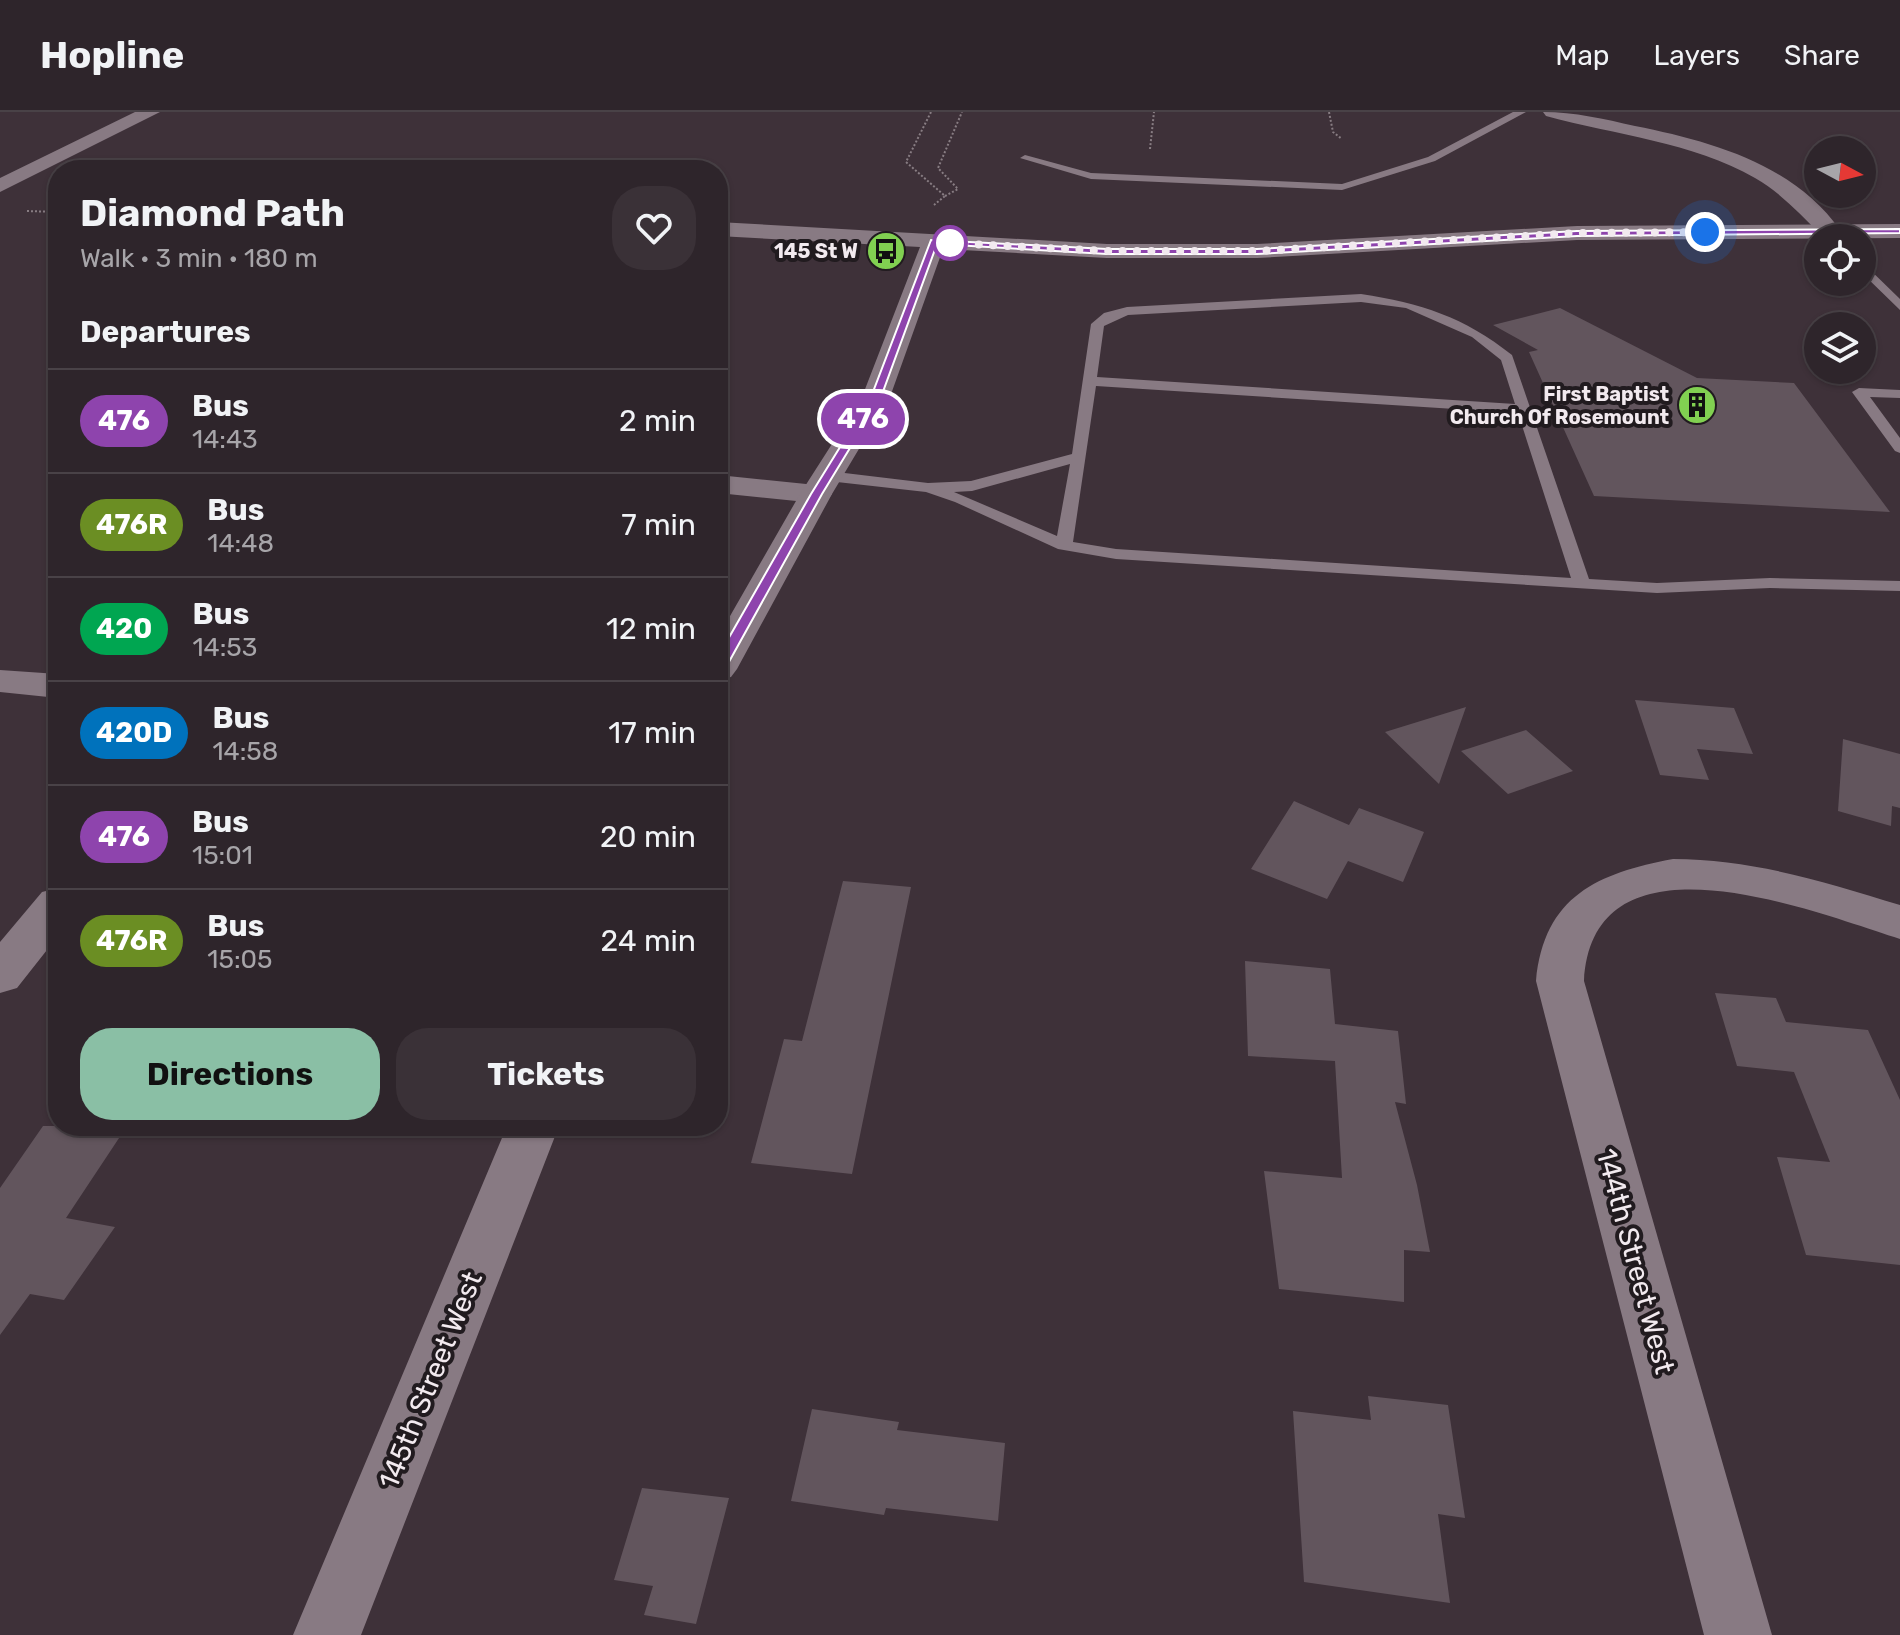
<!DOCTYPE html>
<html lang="en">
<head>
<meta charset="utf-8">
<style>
  :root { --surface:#2e252b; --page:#3a3137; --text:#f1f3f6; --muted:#a7a5a9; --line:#494247; --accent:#8abfa5 }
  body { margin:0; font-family:Rubik,sans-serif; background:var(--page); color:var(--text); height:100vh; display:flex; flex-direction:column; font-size:30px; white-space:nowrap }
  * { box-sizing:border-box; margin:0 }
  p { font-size:26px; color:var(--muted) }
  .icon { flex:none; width:44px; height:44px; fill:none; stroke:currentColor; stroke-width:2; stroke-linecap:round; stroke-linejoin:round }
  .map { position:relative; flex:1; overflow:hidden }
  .sheet { position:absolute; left:48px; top:48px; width:680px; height:976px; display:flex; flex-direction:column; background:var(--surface); border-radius:32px; box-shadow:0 2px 6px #0004,0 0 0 2px var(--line) }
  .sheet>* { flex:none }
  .badge { padding:0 16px; border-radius:26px; font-size:28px; line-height:52px }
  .needle { width:52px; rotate:97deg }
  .fabs { position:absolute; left:1804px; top:24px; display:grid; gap:16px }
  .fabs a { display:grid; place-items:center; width:72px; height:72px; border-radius:50%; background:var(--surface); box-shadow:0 2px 6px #0004,0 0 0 2px var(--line); font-size:40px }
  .you { position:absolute; width:40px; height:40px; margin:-20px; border:6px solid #fff; border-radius:50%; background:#1a73e8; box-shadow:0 0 0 12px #1a73e833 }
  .map>.badge { position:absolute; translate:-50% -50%; box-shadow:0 0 0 4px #fff }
  h2 { padding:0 32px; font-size:30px; line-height:72px }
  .round { display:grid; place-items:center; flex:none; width:84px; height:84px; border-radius:32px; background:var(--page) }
  .headline { display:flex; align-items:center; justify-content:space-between; height:136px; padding:0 32px }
  h1 { font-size:38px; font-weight:700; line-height:60px }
  .cta { display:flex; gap:16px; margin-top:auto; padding:16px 32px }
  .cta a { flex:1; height:92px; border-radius:32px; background:var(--accent); color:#111; font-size:32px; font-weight:700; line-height:92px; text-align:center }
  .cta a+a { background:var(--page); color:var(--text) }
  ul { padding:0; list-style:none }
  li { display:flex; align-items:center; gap:24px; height:104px; padding:0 32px; border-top:2px solid var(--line) }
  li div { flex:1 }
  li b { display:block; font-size:30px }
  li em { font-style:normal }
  li .badge { min-width:88px; font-weight:700; text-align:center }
  header { display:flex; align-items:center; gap:48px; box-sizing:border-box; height:112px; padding:0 40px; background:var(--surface); border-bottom:2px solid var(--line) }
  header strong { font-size:38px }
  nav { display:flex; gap:44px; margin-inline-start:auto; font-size:28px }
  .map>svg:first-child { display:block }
  .building { fill:#62555d }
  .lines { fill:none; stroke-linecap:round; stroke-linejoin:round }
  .path { stroke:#887d83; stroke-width:2; stroke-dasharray:2 2; stroke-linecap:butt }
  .service { fill:#887a83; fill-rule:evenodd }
  .minor { fill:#887a83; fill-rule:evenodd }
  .tertiary { fill:#887a83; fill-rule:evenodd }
  .line { fill:#8e44ad; stroke:#fff; stroke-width:2 }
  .walk { stroke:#f2eaef; stroke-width:8; stroke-dasharray:0 14.4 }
  .stop-dot { fill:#fff; stroke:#8e44ad; stroke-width:4 }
  .labels { text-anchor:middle; stroke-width:8; stroke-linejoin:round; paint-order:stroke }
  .far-poi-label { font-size:20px; font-weight:bold; fill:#f2eaef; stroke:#211b1f; text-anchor:end }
  .near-street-label { font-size:28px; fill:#f2eaef; stroke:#211b1f }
</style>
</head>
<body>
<header>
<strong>Hopline</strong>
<nav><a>Map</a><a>Layers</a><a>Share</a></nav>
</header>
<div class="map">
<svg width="1900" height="1523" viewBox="0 0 1900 1523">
  <rect width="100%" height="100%" fill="#3e3139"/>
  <!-- building -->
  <path class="building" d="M1560 196 1697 266 1794 271 1890 400 1594 384 1529 240 1538 238 1493 213Z
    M1635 588 1734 596 1753 642 1697 637 1709 668 1660 663Z
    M1466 595 1439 672 1385 620Z
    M1526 618 1573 659 1508 682 1461 639Z
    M1843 627 1900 642V696L1892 694 1891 714 1838 699Z
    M1294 689 1349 713 1359 696 1424 720 1403 770 1348 749 1327 787 1251 757Z
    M843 769 911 775 852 1062 751 1051 784 927 802 929Z
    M1245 849 1330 857 1335 912 1398 919 1406 992 1395 990 1417 1073 1430 1140 1404 1138V1190L1279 1177 1264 1059 1342 1066 1335 949 1248 944Z
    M1715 881 1776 886 1786 910 1868 918 1900 988V1153L1806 1143 1777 1045 1830 1050 1794 960 1737 954Z
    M43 1014H127L66 1106 115 1115 64 1188 30 1182 0 1223V1076Z
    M1368 1284 1448 1293 1465 1406 1438 1402 1450 1491 1304 1470 1293 1299 1371 1308Z
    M812 1297 899 1310 897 1318 1005 1331 998 1409 886 1396 884 1403 791 1389Z
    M642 1376 729 1386 696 1512 644 1503 653 1474 614 1468Z"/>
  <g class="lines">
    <!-- path -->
    <path class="path" d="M931 0 906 50 945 84 934 93
      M1329 0 1333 20 1342 27
      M1150 37 1154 0
      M945 84 958 77 938 56 962 0
      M27 99 58 100"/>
    <!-- service -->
    <path class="service" d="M1513 0H1526L1435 49 1342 78 1091 67 1020 46 1025 43 1091 61 1342 72 1428 45Z
      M1862 150 1900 187V198L1862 161Z
      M1361 182C1421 191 1464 205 1512 243L1589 467 1657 471 1770 466 1900 469V479L1770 476 1657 481 1116 447 1058 437 955 390 926 380 828 369 820 364 828 359 928 371 971 369 1072 342 1091 212 1104 201 1127 195ZM1361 190 1406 196 1472 225 1501 248 1515 292 1097 265 1104 214 1128 203ZM1096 274 1518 301 1571 466 1116 437 1073 430ZM1070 352 1057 424 954 380 972 379Z
      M1859 276 1900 278V286L1870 285 1900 326V341L1895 339 1852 280Z"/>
    <!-- minor -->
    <path class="minor" d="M1543 0C1575 0 1604 7 1635 14 1710 29 1794 52 1840 118L1837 123H1821C1800 102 1781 81 1755 66 1692 30 1616 23 1546 4Z
      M718 363 816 373 827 375 832 382 827 389 816 391 718 381Z
      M0 558 58 562V586L0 580Z
      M1673 747C1752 747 1825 770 1900 793V827C1814 800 1593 711 1584 869L1772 1523H1704L1536 869C1544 784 1598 761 1673 747Z
      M58 776V824L17 876 0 881V830L42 780Z"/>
    <!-- tertiary -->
    <path class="tertiary" d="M135 0H160L0 80V66Z
      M718 110 1107 132H1257L1577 114 1900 112V126L1577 128 1257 146H1107L943 137 890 285 832 382 737 557 731 565 718 568V525L800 382 862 285 920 135 718 124Z
      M507 1014H559L361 1523H293Z"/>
  </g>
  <!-- line -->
  <path class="line" d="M1900 117V121L1577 124 1257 142H1107L937 132 881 285 822 382 725 557 718 561 711 557 811 382 871 285 931 128 1107 137H1257L1577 119Z"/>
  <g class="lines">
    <!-- walk -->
    <path class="walk" d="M950 131 1107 139H1257L1577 121 1705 120"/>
  </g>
  <!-- icons -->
  <defs>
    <symbol id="bus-disc" viewBox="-11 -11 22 22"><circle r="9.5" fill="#81d051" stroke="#211b1f"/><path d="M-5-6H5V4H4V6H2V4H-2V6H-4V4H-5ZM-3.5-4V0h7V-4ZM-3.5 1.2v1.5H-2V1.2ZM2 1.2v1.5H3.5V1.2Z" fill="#111"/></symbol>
    <symbol id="building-disc" viewBox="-11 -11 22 22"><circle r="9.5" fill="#81d051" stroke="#211b1f"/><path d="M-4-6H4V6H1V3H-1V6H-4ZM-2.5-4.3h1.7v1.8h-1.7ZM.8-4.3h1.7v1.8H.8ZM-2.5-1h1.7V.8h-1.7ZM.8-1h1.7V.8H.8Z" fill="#111"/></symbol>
  </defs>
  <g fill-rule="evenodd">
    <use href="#bus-disc" x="864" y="117" width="44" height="44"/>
    <use href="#building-disc" x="1675" y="271" width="44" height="44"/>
  </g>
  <!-- markers -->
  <circle class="stop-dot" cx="950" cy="131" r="16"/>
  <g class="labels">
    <!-- far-poi labels -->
    <g class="far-poi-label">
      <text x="858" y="146">145 St W</text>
      <text x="1669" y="289">First Baptist<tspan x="1669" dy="23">Church Of Rosemount</tspan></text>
    </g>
    <!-- near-street labels -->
    <g class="near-street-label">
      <text transform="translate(1636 1149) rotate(75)" y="10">144th Street West</text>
      <text transform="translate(430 1268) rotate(-68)" y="10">145th Street West</text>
    </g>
  </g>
</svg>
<div class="fabs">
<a><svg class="needle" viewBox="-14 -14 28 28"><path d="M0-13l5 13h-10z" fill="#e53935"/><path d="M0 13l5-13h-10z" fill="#a7a5a9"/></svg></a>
<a><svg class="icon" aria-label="locate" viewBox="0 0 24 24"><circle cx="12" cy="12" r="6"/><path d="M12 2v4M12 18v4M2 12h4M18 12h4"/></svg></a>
<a><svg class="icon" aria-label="layers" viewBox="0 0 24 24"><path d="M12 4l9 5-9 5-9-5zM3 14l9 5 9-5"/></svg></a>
</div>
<div class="you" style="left:1705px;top:120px"></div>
<b class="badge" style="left:863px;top:307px;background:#8e44ad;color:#fff">476</b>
<section class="sheet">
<div class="headline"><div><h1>Diamond Path</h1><p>Walk · 3 min · 180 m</p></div><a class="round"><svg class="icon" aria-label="heart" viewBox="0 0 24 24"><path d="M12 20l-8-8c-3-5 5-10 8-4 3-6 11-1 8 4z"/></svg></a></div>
<h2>Departures</h2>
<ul>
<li><span class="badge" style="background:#8e44ad;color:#fff">476</span><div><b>Bus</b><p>14:43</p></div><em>2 min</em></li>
<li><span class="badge" style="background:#6b8e23;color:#fff">476R</span><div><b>Bus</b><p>14:48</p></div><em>7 min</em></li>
<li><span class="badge" style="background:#00a651;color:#fff">420</span><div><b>Bus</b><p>14:53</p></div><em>12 min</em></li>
<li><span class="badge" style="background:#0072bc;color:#fff">420D</span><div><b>Bus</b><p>14:58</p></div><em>17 min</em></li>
<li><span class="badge" style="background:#8e44ad;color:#fff">476</span><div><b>Bus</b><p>15:01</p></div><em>20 min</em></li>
<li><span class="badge" style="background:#6b8e23;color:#fff">476R</span><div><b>Bus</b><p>15:05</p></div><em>24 min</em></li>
</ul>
<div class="cta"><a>Directions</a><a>Tickets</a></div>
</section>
</div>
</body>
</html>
